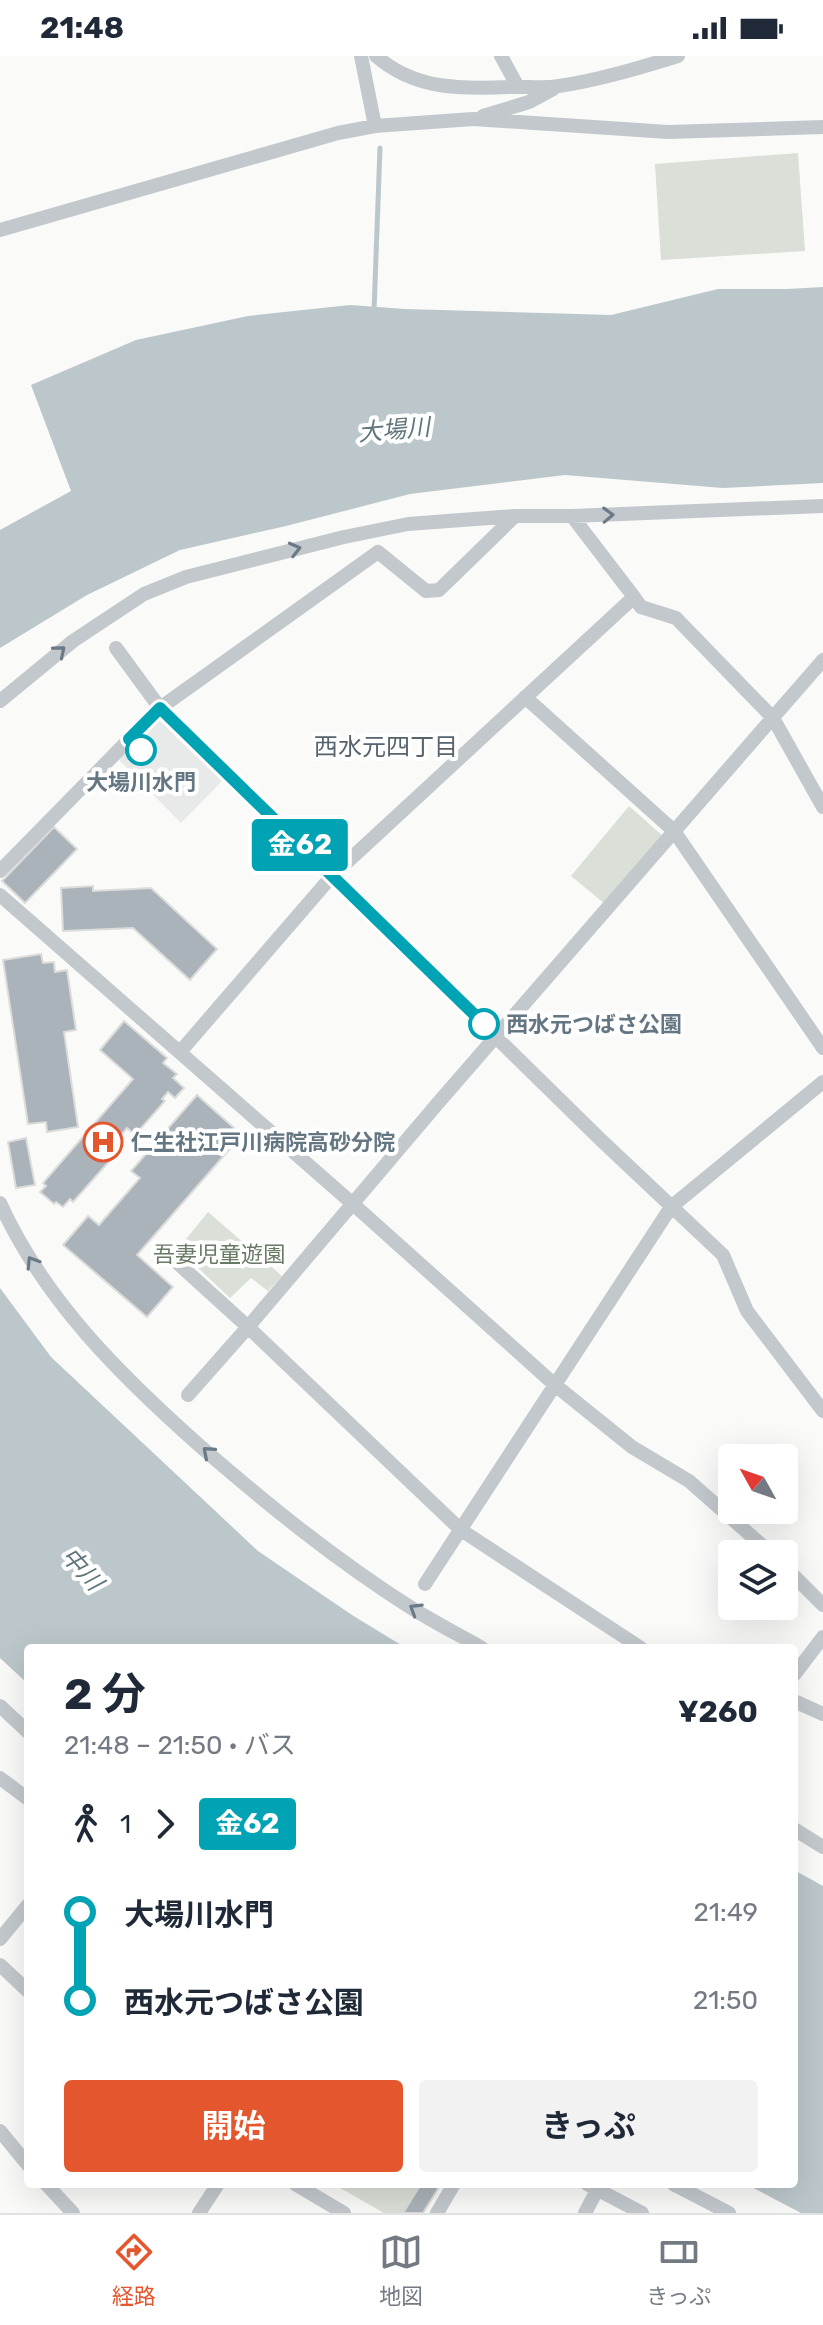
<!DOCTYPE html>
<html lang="ja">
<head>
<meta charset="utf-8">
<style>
  :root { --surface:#fff; --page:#f2f2f3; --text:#1f2937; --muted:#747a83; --line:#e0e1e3; --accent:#e4572e }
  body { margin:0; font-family:Rubik,"Noto Sans JP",sans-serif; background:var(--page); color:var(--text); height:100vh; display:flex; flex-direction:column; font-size:30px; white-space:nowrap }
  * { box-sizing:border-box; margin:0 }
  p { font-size:26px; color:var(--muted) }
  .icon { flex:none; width:44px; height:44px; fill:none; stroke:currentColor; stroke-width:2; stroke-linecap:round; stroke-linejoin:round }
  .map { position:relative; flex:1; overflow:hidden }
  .drawer { position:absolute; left:24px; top:1588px; width:774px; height:544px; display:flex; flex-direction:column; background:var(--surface); border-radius:8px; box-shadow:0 8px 32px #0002 }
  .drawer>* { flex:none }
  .badge { padding:0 16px; border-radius:6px; font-size:28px; line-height:52px }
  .needle { width:52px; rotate:310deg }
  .controls { position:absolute; left:718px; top:1388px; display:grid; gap:16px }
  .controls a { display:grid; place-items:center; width:80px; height:80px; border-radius:8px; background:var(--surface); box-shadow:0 8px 32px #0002; font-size:40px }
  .map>.badge { position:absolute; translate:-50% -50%; box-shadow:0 0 0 4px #fff }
  .legs { display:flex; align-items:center; gap:12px; height:88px; padding:0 40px; font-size:26px }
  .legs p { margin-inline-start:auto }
  .overview { display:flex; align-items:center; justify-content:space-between; height:136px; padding:0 40px }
  h1 { font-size:44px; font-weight:700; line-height:60px }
  .button { display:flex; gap:16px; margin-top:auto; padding:16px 40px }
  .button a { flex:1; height:92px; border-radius:8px; background:var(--accent); color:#fff; font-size:32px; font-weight:700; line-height:92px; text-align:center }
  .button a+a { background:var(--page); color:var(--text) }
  ul { padding:0 40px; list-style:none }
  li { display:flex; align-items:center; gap:28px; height:88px; font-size:30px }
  li i { display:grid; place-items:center; width:12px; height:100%; margin:0 10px; background:currentColor }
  li i::after { content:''; width:20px; height:20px; margin:-10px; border:6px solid; border-radius:50%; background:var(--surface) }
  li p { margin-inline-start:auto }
  li:first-child i { background:linear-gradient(#0000 50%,currentColor 0) }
  li:last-child i { background:linear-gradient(currentColor 50%,#0000 0) }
  .status { display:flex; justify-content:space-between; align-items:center; height:56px; padding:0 40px; background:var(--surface); direction:ltr }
  .status svg { height:22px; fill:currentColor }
  .dock { display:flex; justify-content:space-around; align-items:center; height:112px; border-top:2px solid var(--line); background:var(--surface); font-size:22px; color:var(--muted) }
  .dock a { display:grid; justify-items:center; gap:4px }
  .dock .selected { color:var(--accent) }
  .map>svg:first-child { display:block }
  .built { fill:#e8e9e9 }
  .green { fill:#dadfd7 }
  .water { fill:#bbc7cb }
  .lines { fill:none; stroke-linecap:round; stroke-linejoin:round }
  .stream { stroke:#bbc7cb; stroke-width:5 }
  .building { fill:#aab3b9; stroke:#dcdcda; stroke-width:2 }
  .minor { stroke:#c3c8cc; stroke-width:14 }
  .oneway { stroke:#6a7a87 }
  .line-1-casing { stroke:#fff; stroke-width:18 }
  .line-1 { stroke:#00a3b4; stroke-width:12 }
  .stop-1-dot { fill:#fff; stroke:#00a3b4; stroke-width:4 }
  .labels { text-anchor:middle; stroke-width:8; stroke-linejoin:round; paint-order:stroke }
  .stop-label { font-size:22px; font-weight:bold; fill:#657683; stroke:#fff }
  .poi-label { font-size:22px; font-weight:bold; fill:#657683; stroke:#fff; text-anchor:start }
  .park-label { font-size:22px; fill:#687a64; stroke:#fff }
  .water-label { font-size:24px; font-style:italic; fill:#60757c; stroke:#fff }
  .neighbourhood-label { font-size:24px; fill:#57646e; stroke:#fff }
</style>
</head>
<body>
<div class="status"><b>21:48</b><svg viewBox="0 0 49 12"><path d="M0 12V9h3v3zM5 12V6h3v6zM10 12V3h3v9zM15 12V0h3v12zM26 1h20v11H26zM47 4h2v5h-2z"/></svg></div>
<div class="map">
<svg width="823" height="2157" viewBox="0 0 823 2157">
  <rect width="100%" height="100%" fill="#fafaf8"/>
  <!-- built -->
  <path class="built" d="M158 663 222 725 181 767 119 704Z"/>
  <!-- green -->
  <path class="green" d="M798 97 805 195 661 204 655 108Z
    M629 750 664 781 605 848 571 820Z
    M208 1156 282 1220 268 1235 251 1222 230 1242 178 1193Z
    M333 2128H421L403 2157H384Z"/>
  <!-- water -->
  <path class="water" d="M823 231V427L723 432 565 419 410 438 286 470 180 494 87 539 0 592V474L71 435 31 329 136 284 248 260 350 249 405 253 611 259 718 233H787Z
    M0 1232 51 1301 258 1495 352 1559 406 1592H28V1628L0 1602Z
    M794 1814 823 1830V2157H801L746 2128H794Z"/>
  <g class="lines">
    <!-- stream -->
    <path class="stream" d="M374 255 380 92"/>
  </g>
  <!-- building -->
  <path class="building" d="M54 771 77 793 25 847 2 825Z
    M93 830V835L151 832 217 893 190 924 133 872 63 875 61 832Z
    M41 898 43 907 54 906 55 916 67 914 76 974 64 976 78 1071 47 1076 46 1066 28 1068 3 904Z
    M124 965 167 1002 163 1007 177 1018 173 1022 184 1032 175 1042 168 1036 162 1043 165 1045 135 1079 127 1072 107 1095 113 1101 73 1146 70 1143 63 1151 56 1146 54 1148 40 1136 46 1130 43 1127 133 1023 100 994Z
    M197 1039 242 1079 137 1199 173 1231 147 1261 63 1189 88 1160 99 1169 140 1122 131 1115Z
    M26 1082 35 1129 16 1132 8 1086Z
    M421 2128H441L423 2157H403Z"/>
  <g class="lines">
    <!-- minor -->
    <path class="minor" d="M361 0 375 70
      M376 0C415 34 461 33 510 31 526 30 543 33 559 30 599 24 639 12 678 0
      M501 0 518 31
      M483 60 529 46 553 33
      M0 174 338 77 375 70 473 63 668 76 823 71
      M634 541 641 551 676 562 773 662 823 751
      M116 592 160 652 601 1084 723 1199 747 1255 823 1355
      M525 641 674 775 823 992
      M0 645 73 585 144 538 186 521 344 481 408 468 515 460H572L823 450
      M0 815 160 652 378 496 426 535 439 534 515 460
      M0 839 353 1148 555 1329 632 1391 689 1425 772 1498
      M180 996 332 820 634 541 572 460
      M0 1147C44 1244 121 1320 200 1390 268 1449 337 1505 413 1553 436 1567 459 1579 482 1592
      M171 1201 248 1271 188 1339
      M784 1510 823 1549
      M425 1528 671 1151 823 1026
      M641 1592 461 1474 248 1271 438 1047 823 604
      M794 1619 823 1581
      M794 1645 823 1658
      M0 1650 28 1676
      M0 1722 28 1743
      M794 1773 823 1791
      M0 1883 28 1849
      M0 1909 28 1935
      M0 2075 28 2109
      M46 2128 73 2157
      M295 2128 344 2157
      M587 2128 642 2157
      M673 2128 729 2157
      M199 2157 218 2128
      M437 2157 454 2128
      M585 2157 597 2134"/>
  </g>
  <!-- one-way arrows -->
  <defs><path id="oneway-chevron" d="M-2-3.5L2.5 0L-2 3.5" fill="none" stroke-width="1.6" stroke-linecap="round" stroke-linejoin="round" transform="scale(2)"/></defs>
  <g class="oneway">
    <use href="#oneway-chevron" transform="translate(608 459) rotate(-2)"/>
    <use href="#oneway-chevron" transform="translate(295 493) rotate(-14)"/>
    <use href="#oneway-chevron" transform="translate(60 595) rotate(-40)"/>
    <use href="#oneway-chevron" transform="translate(32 1206) rotate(-122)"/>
    <use href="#oneway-chevron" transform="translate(208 1396) rotate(-139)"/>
    <use href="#oneway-chevron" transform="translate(415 1553) rotate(-148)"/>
  </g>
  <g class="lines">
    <defs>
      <path id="line-1" d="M141 694 129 683 160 652 484 968"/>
    </defs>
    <!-- line-1 casing -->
    <use href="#line-1" class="line-1-casing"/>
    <!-- line-1 -->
    <use href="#line-1" class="line-1"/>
  </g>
  <!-- icons -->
  <defs>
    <symbol id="hospital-ring" viewBox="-11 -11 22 22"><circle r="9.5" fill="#fff" stroke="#e4572e" stroke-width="1.5"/><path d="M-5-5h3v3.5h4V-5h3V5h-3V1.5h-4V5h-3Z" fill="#e4572e"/></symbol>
  </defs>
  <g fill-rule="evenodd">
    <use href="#hospital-ring" x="81" y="1064" width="44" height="44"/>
  </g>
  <!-- markers -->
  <g class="stop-1-dot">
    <circle cx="141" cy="694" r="14"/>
    <circle cx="484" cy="968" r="14"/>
  </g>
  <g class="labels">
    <!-- stop labels -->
    <g class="stop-label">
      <text x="141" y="734">大場川水門</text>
      <text x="506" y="976" text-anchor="start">西水元つばさ公園</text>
    </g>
    <!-- poi labels -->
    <g class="poi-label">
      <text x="131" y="1094">仁生社江戸川病院高砂分院</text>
    </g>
    <!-- park labels -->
    <g class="park-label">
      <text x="219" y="1206">吾妻児童遊園</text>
    </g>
    <!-- water labels -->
    <g class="water-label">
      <text transform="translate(394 374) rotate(-5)" y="8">大場川</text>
      <text transform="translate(82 1513) rotate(48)" y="8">中川</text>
    </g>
    <!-- neighbourhood labels -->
    <g class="neighbourhood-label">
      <text x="386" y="699">西水元四丁目</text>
    </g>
  </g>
</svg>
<div class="controls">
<a><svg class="needle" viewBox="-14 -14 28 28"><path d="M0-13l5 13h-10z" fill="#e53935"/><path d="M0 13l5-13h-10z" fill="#747a83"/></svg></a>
<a><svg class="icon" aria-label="layers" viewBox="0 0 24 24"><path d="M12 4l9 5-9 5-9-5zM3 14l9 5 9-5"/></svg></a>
</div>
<b class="badge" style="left:300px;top:789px;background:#00a3b4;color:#fff">金62</b>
<section class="drawer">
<div class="overview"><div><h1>2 分</h1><p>21:48 – 21:50 · バス</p></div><b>¥260</b></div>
<div class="legs"><svg class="icon" aria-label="walk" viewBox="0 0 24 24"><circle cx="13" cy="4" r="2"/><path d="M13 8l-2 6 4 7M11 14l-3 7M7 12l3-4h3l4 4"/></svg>1<svg class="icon" aria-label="forward" viewBox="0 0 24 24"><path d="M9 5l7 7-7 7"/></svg><b class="badge" style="background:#00a3b4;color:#fff">金62</b></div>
<ul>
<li><i style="color:#00a3b4"></i><b>大場川水門</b><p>21:49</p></li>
<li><i style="color:#00a3b4"></i><b>西水元つばさ公園</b><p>21:50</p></li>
</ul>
<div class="button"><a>開始</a><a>きっぷ</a></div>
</section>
</div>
<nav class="dock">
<a class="selected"><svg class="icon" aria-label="directions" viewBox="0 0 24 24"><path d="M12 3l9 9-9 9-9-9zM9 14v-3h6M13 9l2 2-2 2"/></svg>経路</a>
<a><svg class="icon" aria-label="map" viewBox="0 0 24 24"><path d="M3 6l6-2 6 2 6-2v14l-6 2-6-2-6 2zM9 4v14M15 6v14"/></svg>地図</a>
<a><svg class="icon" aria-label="tickets" viewBox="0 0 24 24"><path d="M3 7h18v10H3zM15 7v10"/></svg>きっぷ</a>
</nav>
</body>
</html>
